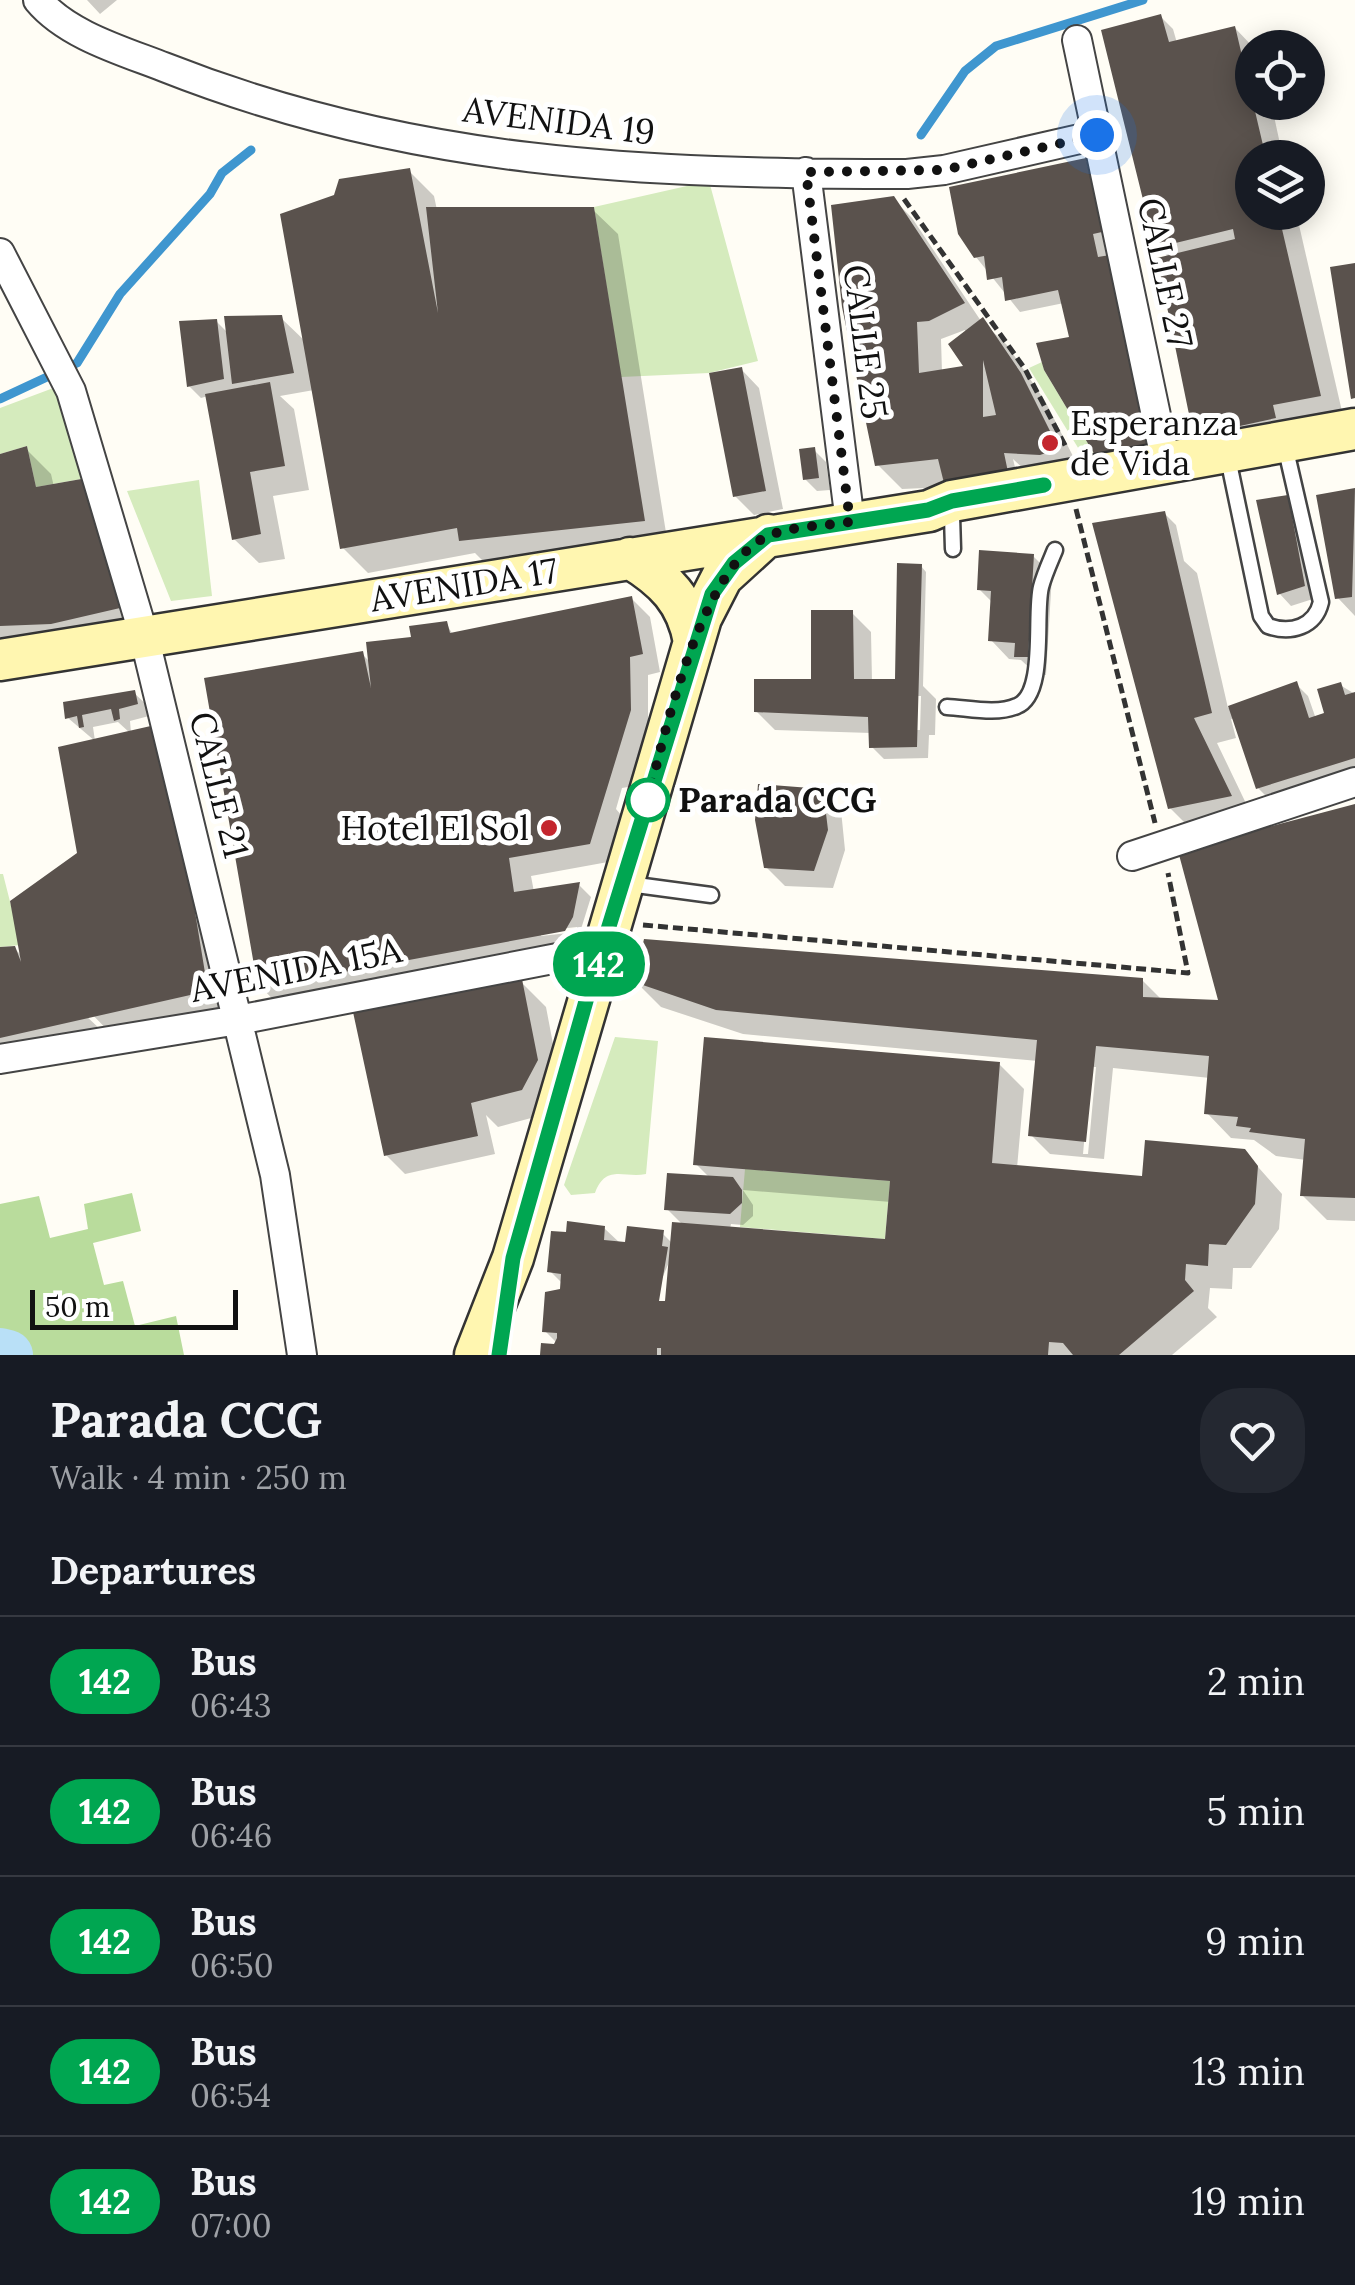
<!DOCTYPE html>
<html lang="en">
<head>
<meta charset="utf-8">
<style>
  :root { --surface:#171b24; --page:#242831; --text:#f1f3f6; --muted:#9ea1a6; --line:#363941 }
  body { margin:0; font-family:Lora,serif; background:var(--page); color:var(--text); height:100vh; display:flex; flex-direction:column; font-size:38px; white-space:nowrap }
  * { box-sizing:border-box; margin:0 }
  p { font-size:32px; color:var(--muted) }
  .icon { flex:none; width:55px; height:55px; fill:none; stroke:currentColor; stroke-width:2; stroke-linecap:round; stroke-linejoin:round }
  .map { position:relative; height:1355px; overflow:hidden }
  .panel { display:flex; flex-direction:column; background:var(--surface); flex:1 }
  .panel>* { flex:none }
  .badge { padding:0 20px; border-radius:32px; font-size:35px; line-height:65px }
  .buttons { position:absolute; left:1235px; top:30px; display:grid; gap:20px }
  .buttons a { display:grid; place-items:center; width:90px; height:90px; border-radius:50%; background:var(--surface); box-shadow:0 5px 25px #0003; font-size:50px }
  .scale { position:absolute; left:30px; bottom:25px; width:208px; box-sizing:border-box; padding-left:10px; border:5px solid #111; border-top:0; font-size:28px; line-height:35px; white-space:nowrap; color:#111; -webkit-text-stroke:8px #fff; paint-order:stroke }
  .you { position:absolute; width:50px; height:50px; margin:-25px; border:8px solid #fff; border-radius:50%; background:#1a73e8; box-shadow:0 0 0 15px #1a73e833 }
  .map>.badge { position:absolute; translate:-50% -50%; box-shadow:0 0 0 5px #fff }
  h2 { padding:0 50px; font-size:38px; line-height:90px }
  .round { display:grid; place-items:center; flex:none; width:105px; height:105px; border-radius:40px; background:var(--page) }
  .headline { display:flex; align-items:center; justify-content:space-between; height:170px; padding:0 50px }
  h1 { font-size:48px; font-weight:700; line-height:75px }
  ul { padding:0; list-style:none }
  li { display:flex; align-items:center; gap:30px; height:130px; padding:0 50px; border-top:2px solid var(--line) }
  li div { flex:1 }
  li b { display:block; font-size:38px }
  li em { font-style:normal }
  li .badge { min-width:110px; font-weight:700; text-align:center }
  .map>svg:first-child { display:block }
  .green { fill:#d5ebbd }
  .forest { fill:#b9dc9c }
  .shadow { fill:#0003; fill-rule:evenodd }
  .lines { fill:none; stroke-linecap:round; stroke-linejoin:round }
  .stream { stroke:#3f96cf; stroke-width:9 }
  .river { stroke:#b9e0f7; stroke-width:50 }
  .building { fill:#5a524d; fill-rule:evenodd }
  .lane-casing { stroke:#444; stroke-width:19 }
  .street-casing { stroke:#444; stroke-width:32 }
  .secondary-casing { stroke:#333; stroke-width:45 }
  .path { stroke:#333; stroke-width:5; stroke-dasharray:10 5; stroke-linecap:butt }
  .lane { stroke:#fff; stroke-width:14 }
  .street { stroke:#fff; stroke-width:28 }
  .secondary { stroke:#fff6b0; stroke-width:40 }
  .line-casing { stroke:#fff; stroke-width:22 }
  .line { stroke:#00a651; stroke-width:15 }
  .walk { stroke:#111; stroke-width:10; stroke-dasharray:0 18 }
  .poi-dot { fill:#c4262e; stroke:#fff; stroke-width:4 }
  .stop-dot { fill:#fff; stroke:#00a651; stroke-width:5 }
  .labels { text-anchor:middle; stroke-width:10; stroke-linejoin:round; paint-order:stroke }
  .street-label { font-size:35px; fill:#111; stroke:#fff }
  .poi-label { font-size:35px; fill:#111; stroke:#fff; text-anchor:start }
  .stop-label { font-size:35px; font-weight:bold; fill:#111; stroke:#fff; text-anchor:start }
</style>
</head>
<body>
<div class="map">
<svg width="1355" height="1355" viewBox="0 0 1355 1355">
  <rect width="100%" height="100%" fill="#fffdf5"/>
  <!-- green -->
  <path class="green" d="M709 181 758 361 709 373 621 377 594 207Z
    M1042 362 1044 370 1099 462 1088 464 1029 368Z
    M56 387 87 478 36 487 27 446 0 454V408Z
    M199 480 212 596 171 601 127 491Z
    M0 874H3L21 945 0 947Z
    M615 1037 658 1041 646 1174C625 1179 606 1163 595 1193L571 1195 564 1185Z
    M745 1169 890 1181 885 1239 740 1227Z"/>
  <!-- forest -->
  <path class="forest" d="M132 1193 141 1231 93 1243 104 1285 123 1281 135 1326 176 1316 184 1355H0V1204L39 1196 50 1238 88 1229 84 1204Z"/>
  <!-- shadow -->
  <path class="shadow" d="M87 0H117L100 14Z
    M1161 17 1173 29 1177 43 1235 28 1254 48 1252 102H1271L1283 158H1252V212H1296L1344 420 1214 447 1195 427 1169 258 1157 246Z
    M1085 161 1097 173 1113 243 1104 245 1107 258 1072 338 1064 303 1020 312 976 257Z
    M409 171 434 196 437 210H593L618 234 668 545 486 564 475 553 368 573 343 548 314 390 280 396 294 409 309 490 273 496 285 559 259 563 234 539 208 396 201 398 189 386 216 321 228 333 281 318 306 342Z
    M893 199 912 218 981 321 1007 345 1045 401 1080 470 1032 477 1013 459 1019 484 902 489 877 464ZM965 330 967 368 942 372 941 339Z
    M741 369 759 388 783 509 754 515 735 496Z
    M26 449 51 474 54 487 156 629 0 642V457Z
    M814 450 826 462 830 490 817 491 805 479Z
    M1355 491V616L1338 598 1319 497Z
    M1287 498 1299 510 1316 598 1291 606 1279 593Z
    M1164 513 1176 525 1184 561 1197 573 1228 708 1296 684 1308 696 1316 719 1327 714 1340 685 1355 694V773L1270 800 1258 788 1235 718 1231 719 1236 738 1217 743 1254 820 1195 833 1170 808Z
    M1033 556 1052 575 1046 675 1036 674 1021 660 1009 659 991 640 993 603 979 589Z
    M921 566 926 572 923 686 936 699 935 735H929L928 758 884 759 872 747 871 733 775 730 756 711 814 682 852 613 871 632 872 681H897ZM916 696H921L920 730H915Z
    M631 598 650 617 660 672 648 675V731L640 785 622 788 616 809 622 816 608 862 531 876 534 892 579 885 591 897 577 942 543 946 545 961 285 1012 261 987 362 654 371 663 446 623 453 635ZM577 927V932L541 936V931Z
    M134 693 147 705 149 716 130 721 131 733 163 726 188 751 232 1015 120 1043 86 1008 82 1012 102 1031 0 1052V950L14 948 23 957 79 854 95 741 68 718ZM118 722 130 733 95 741 93 727Z
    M822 791 841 810 845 850 833 888 785 886 766 867Z
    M1355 807V1221L1327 1220 1302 1195 1306 1160 1276 1156 1254 1140 1231 1138 1207 1113 1210 1078 1113 1068 1104 1159 1050 1154 1031 1135 1038 1061 743 1034 661 1007 636 982 1142 980 1162 1000 1221 1003ZM1091 1067H1096L1088 1154H1083Z
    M521 982 546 1007 561 1086 546 1114 498 1127 486 1115 495 1154 405 1174 386 1155Z
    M999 1064 1024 1089 1017 1168 1145 1178 1244 1151 1282 1194 1279 1229 1251 1268H1233L1232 1289 1210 1288 1208 1308 1217 1317 1172 1355H543L557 1343 545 1331 563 1284 550 1271 569 1235 604 1228 621 1244 662 1233 672 1243 683 1225 667 1209 710 1178 696 1164ZM743 1190 891 1202 888 1242 730 1229 731 1224 743 1225 753 1216V1205ZM670 1260 668 1304 657 1303 658 1288Z"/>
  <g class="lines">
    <!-- stream -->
    <path class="stream" d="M921 135 965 71 996 46 1143 0
      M0 399 77 363 120 294 210 194 222 173 251 150"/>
    <!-- river -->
    <path class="river" d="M0 1353 8 1355"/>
  </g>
  <!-- building -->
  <path class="building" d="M1161 14 1169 42 1235 26 1266 158H1252V212H1278L1321 396 1273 405 1276 418 1203 434 1192 429 1157 258 1235 239 1233 229 1155 248 1101 30Z
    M1086 158 1102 232 1093 234 1098 257 1110 255 1157 445 1099 462 1044 370 1036 343 1069 337 1058 290 1005 301 1002 277 987 280 984 256 974 258 958 234 949 187Z
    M410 168 438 313 426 207H594L645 521 459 541 457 528 340 549 280 214 334 195 339 179Z
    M894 196 965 303 929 321 917 322 919 373 963 366 948 344 983 317 1021 373 1057 445 1052 451 1040 455 1004 453 1008 472 944 483 938 459 875 466 842 307 831 205ZM983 360 996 415 983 417Z
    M1355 263V398L1351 399 1330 267Z
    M282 315 294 373 232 384 224 316Z
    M217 319 224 379 187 387 179 321Z
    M742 367 766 491 733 497 709 373Z
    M270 382 285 466 250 472 261 534 232 540 205 394Z
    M27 446 36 487 87 478 133 605 51 624 0 626V454Z
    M815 447 819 478 803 480 799 449Z
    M1355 488 1352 597 1335 599 1316 495Z
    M1288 495 1305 586 1277 595 1256 500Z
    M1165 511 1212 713 1194 718 1232 796 1168 809 1092 523Z
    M979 550 1034 554 1028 657H1014L1015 643 988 641 991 591 977 590Z
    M897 563 922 564 917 747 869 748 868 717 754 712V679H811V610H853L854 679H895Z
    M632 596 643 654 630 657 631 710 590 844 509 858 514 892 580 882 573 917 565 931 258 988 204 678 363 651 371 688 366 642 411 637 409 626 447 621 450 633Z
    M1297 681 1309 718 1324 713 1317 689 1341 682 1345 695 1355 692V758L1256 789 1228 706Z
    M135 690 138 704 119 709 120 719 114 721 111 709 82 715 84 727 79 728 77 716 65 719 63 702Z
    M164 723 208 991 0 1038V947L15 946 21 962 10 901 77 853 58 747Z
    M758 784 823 789 828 830 814 871 764 868 755 820Z
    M1355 804V1198L1300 1196 1305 1139 1249 1132 1251 1128 1236 1126 1238 1117 1204 1114 1209 1056 1096 1046 1086 1142 1028 1136 1037 1040 716 1010 634 982 644 939 1143 978V997L1218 1000 1178 851Z
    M522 979 538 1060 522 1090 471 1103 478 1136 384 1156 353 1012Z
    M704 1037 1000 1062 992 1163 1142 1176 1145 1140 1245 1149 1258 1166 1255 1204 1226 1245 1209 1244 1208 1266 1186 1264 1185 1280 1194 1291 1119 1355H1073L1063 1343 1049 1342 1048 1355H661V1348H657V1355H540L541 1343 554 1344 557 1338V1333L542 1332 545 1292 560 1289 561 1274 547 1272 551 1231 566 1232 567 1221 605 1226 604 1240 625 1242 627 1226 664 1230 662 1246 668 1247 659 1301H665L672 1222 885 1239 890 1181 693 1165Z
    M667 1173 733 1177 742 1190V1203L730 1214 664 1210Z"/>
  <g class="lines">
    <defs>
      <path id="lane" d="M1230 468 1261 616 1268 626C1291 634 1315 627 1321 602L1288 459
        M952 516 953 549
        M947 707C968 708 997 715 1017 706 1047 694 1034 614 1041 587 1044 575 1050 562 1055 550
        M629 884 711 895"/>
      <path id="street" d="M38 0C67 35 123 51 164 67 412 165 644 174 907 174L944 170 1097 135
        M1077 40 1166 463
        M806 172 850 522
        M0 253 71 391 144 636 275 1175 302 1355
        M1132 856 1355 782
        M0 1059 238 1020 604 949"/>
      <path id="secondary" d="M630 558C665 579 687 601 694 642
        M0 660 929 511 952 501 1355 429
        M475 1355 513 1258 701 618 722 577 768 535"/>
    </defs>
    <!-- lane casing -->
    <use href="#lane" class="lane-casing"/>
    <!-- street casing -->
    <use href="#street" class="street-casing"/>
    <!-- secondary casing -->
    <use href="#secondary" class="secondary-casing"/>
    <!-- path -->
    <path class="path" d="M904 199 1025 369 1067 449
      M1076 509 1155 823
      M643 925 1188 973 1168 873"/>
    <!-- lane -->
    <use href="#lane" class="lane"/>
    <!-- street -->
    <use href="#street" class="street"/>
    <!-- secondary -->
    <use href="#secondary" class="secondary"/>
  </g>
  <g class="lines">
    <defs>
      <path id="line" d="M499 1355 513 1258 588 994 712 594 734 563 768 535 928 510 952 501 1044 485"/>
    </defs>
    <!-- line casing -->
    <use href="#line" class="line-casing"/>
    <!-- line -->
    <use href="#line" class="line"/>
    <!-- walk -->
    <path class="walk" d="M648 800C664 734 702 565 768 536 791 526 825 526 850 522L806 172 944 170 1097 135"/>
  </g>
  <!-- markers -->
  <g class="poi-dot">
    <circle cx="1050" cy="443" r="10"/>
    <circle cx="549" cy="828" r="10"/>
  </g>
  <circle class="stop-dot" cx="648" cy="800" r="20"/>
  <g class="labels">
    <!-- street labels -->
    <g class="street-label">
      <text transform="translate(559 121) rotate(7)" y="12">AVENIDA 19</text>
      <text transform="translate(1165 273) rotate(78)" y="12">CALLE 27</text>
      <text transform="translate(865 342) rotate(83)" y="12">CALLE 25</text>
      <text transform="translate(464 585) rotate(-9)" y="12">AVENIDA 17</text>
      <text transform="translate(219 785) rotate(76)" y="12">CALLE 21</text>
      <text transform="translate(296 970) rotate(-11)" y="12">AVENIDA 15A</text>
    </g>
    <!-- poi labels -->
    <g class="poi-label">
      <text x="1070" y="435">Esperanza<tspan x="1070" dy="40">de Vida</tspan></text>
      <text x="529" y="840" text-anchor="end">Hotel El Sol</text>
    </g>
    <!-- stop labels -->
    <g class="stop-label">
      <text x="678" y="812">Parada CCG</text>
    </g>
  </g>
</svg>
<div class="buttons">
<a><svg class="icon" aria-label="locate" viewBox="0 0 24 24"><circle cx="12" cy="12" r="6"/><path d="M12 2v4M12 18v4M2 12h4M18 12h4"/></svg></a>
<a><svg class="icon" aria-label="layers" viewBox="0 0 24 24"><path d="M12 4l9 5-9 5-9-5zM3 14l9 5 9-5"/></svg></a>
</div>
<div class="scale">50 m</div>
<div class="you" style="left:1097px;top:135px"></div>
<b class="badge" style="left:599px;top:964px;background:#00a651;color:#fff">142</b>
</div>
<section class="panel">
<div class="headline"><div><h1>Parada CCG</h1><p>Walk · 4 min · 250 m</p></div><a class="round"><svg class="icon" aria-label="heart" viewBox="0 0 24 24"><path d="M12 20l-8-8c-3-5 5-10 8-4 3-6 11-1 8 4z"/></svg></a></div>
<h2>Departures</h2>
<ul>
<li><span class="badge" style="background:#00a651;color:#fff">142</span><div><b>Bus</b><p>06:43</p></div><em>2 min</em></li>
<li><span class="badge" style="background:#00a651;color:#fff">142</span><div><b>Bus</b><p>06:46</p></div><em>5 min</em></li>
<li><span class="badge" style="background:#00a651;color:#fff">142</span><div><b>Bus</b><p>06:50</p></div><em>9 min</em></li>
<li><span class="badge" style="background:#00a651;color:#fff">142</span><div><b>Bus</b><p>06:54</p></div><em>13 min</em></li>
<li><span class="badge" style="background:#00a651;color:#fff">142</span><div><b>Bus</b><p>07:00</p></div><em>19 min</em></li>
</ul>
</section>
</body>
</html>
